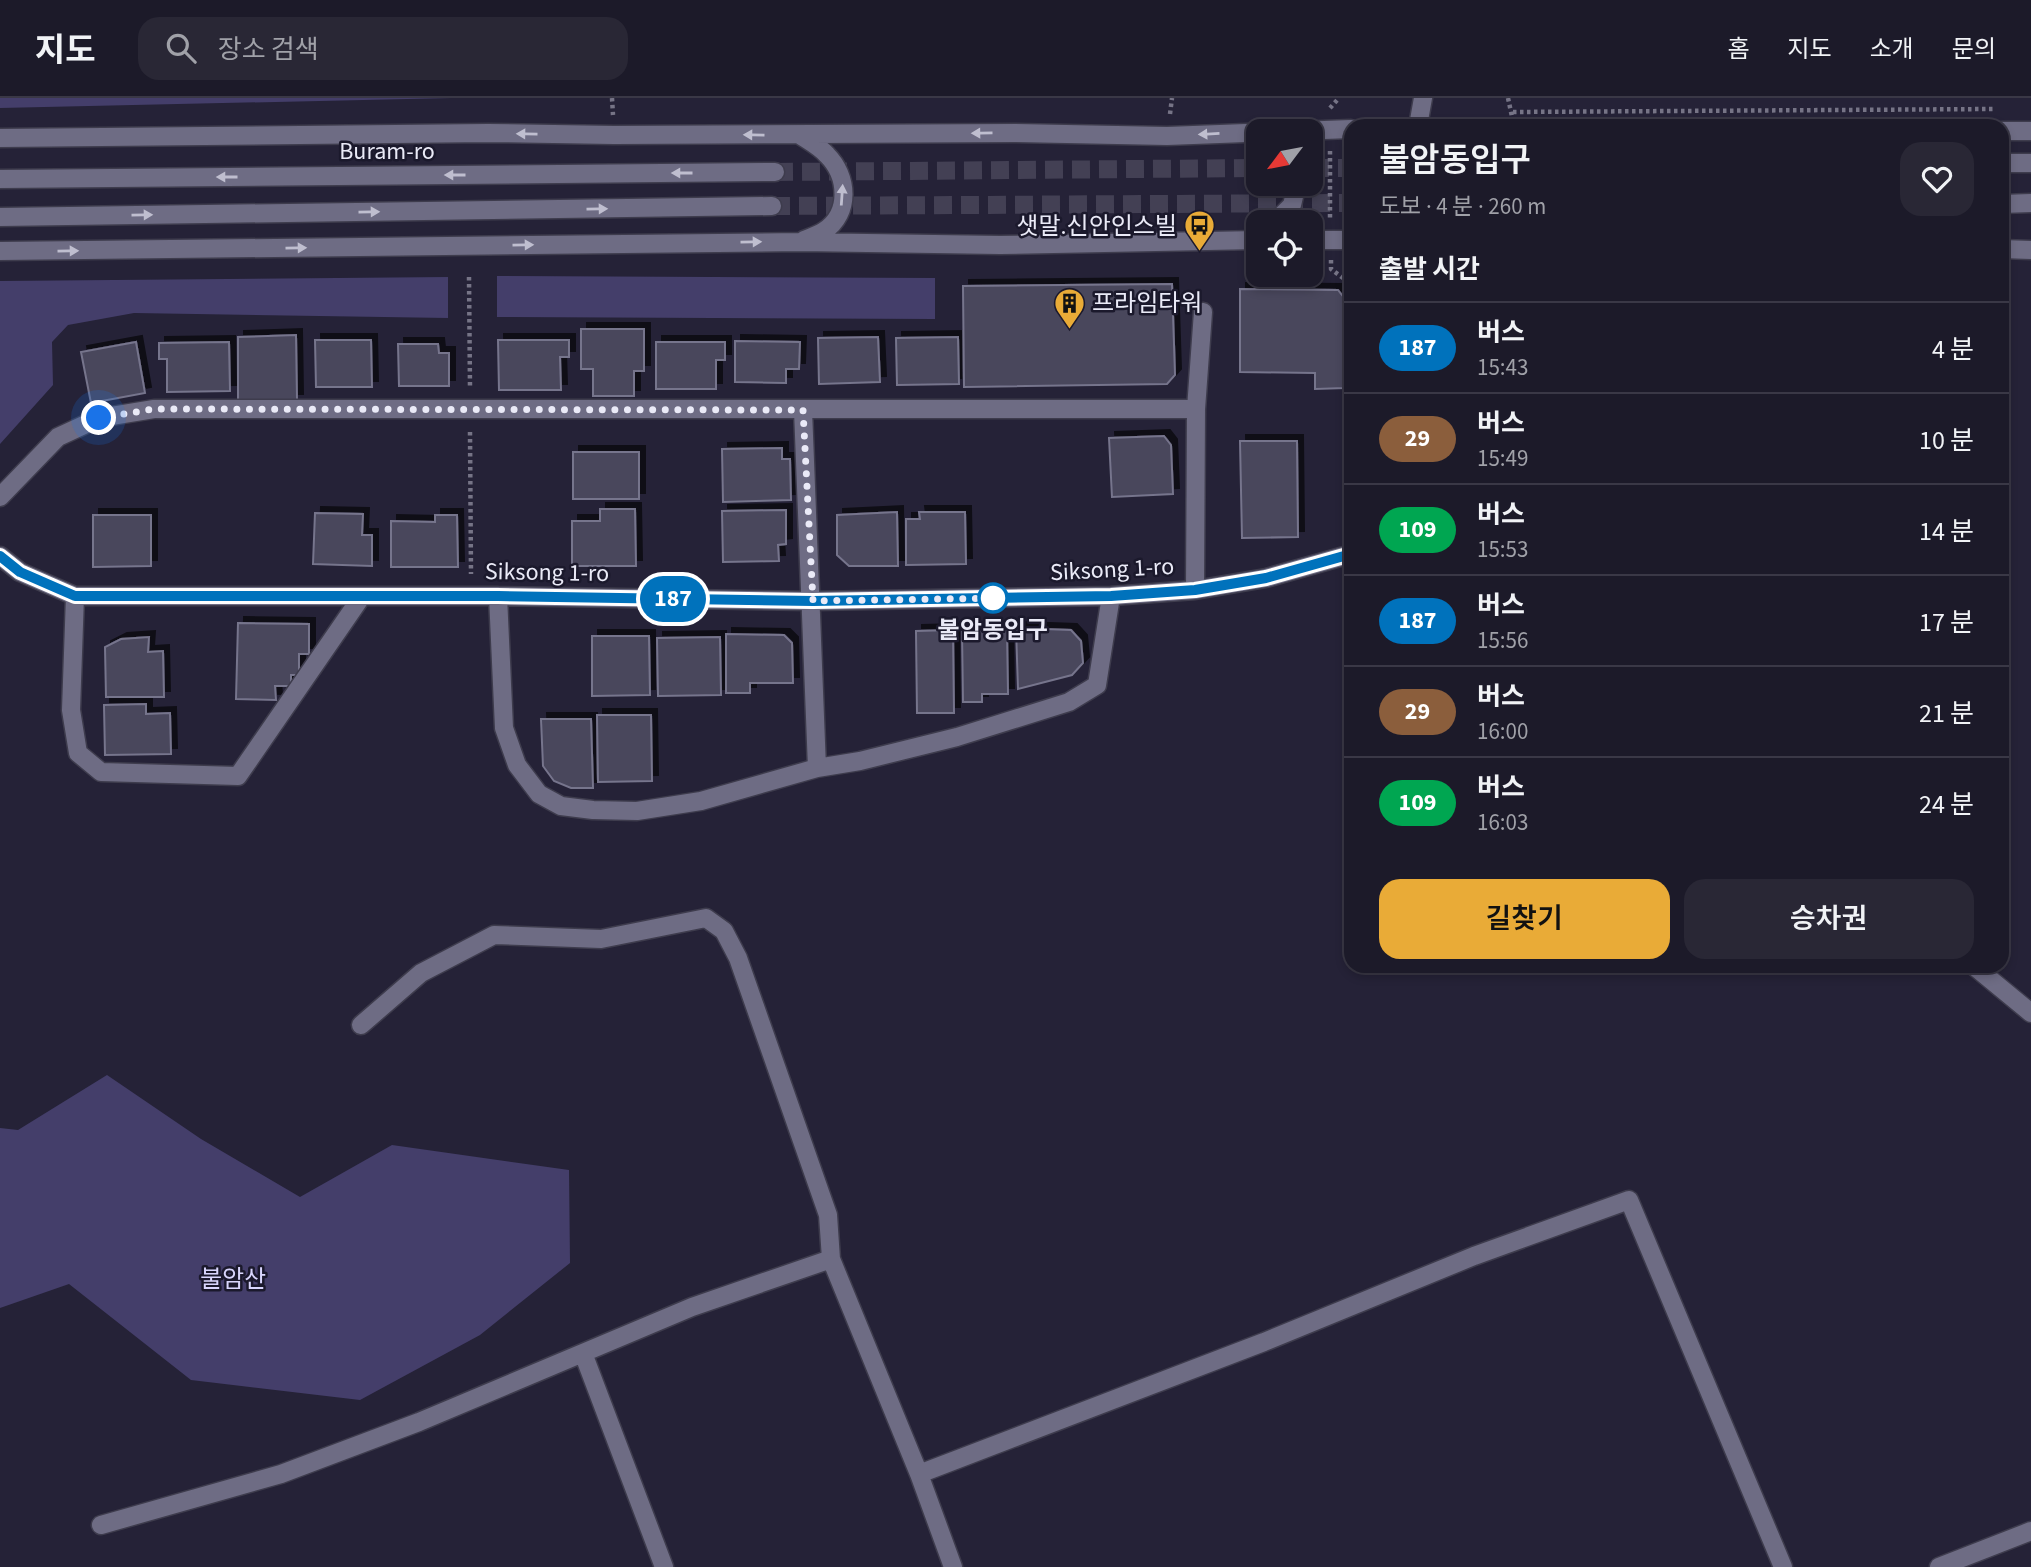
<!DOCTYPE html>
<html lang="ko">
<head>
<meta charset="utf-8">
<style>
  :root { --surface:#1c1a29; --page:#292735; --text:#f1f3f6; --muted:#a0a1a8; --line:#3a3846; --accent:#e9ab37 }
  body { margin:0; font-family:"Source Sans 3","Noto Sans KR",sans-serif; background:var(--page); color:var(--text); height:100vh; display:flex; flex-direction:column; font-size:26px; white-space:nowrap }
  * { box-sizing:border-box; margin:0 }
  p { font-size:23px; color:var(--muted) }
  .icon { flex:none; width:38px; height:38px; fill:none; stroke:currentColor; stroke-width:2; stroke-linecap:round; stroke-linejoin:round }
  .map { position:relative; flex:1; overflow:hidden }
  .drawer { position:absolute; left:1344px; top:21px; width:665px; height:854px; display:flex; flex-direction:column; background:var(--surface); border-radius:21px; box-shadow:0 4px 10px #0003,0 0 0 2px var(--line) }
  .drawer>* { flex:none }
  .badge { padding:0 14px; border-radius:23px; font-size:24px; line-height:46px }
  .needle { width:46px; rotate:238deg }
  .fabs { position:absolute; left:1246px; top:21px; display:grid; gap:14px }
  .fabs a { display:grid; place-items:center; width:77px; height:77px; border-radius:14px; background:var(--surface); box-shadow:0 4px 10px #0003,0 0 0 2px var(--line); font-size:35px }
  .you { position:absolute; width:35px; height:35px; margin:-18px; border:5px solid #fff; border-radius:50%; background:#1a73e8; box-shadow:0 0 0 10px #1a73e833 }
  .map>.badge { position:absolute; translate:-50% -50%; box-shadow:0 0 0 4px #fff }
  h2 { padding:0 35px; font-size:26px; line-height:63px }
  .round { display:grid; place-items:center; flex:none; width:74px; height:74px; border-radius:21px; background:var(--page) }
  .summary { display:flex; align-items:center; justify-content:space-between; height:119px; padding:0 35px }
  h1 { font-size:33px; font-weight:600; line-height:52px }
  .button { display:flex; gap:14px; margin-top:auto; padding:14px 35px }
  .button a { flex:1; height:80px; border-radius:21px; background:var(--accent); color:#111; font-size:28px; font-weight:600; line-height:80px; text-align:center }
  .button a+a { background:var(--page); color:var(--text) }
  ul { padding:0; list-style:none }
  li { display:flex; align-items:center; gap:21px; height:91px; padding:0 35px; border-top:2px solid var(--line) }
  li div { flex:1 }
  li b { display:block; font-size:26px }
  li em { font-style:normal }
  li .badge { min-width:77px; font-weight:700; text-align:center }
  header { display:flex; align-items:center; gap:42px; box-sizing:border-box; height:98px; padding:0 35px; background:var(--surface); border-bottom:2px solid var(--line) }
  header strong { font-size:33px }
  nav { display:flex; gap:38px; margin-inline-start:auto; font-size:24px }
  .search { width:490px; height:63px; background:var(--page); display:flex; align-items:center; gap:18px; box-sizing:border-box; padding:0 24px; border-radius:21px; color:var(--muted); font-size:26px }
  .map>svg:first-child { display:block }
  .green { fill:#443e6a }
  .building { fill:#48465c; stroke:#76748c; stroke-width:2; filter:url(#shadow) }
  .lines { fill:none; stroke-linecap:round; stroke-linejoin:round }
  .tertiary-tunnel { stroke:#434054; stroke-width:18; stroke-dasharray:18 9; stroke-linecap:butt }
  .service-casing { stroke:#3e3c4d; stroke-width:21 }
  .minor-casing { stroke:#3e3c4d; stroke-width:21 }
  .tertiary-casing { stroke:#3e3c4d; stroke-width:21 }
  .path { stroke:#767486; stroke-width:4.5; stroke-dasharray:3.5 3.5; stroke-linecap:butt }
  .service { stroke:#6e6c84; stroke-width:18 }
  .minor { stroke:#6e6c84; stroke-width:18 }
  .tertiary { stroke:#6e6c84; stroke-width:18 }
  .oneway { fill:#bfbecf }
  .line-casing { stroke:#fff; stroke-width:16 }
  .line { stroke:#0072bc; stroke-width:10 }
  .walk { stroke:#eaeaf7; stroke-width:7; stroke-dasharray:0 12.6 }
  .stop-dot { fill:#fff; stroke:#0072bc; stroke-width:3.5 }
  .labels { text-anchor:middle; stroke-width:5; stroke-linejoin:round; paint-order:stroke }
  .street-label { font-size:24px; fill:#eaeaf7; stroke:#1b192c }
  .poi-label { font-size:24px; fill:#eaeaf7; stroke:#1b192c; text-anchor:end }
  .stop-label { font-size:24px; font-weight:bold; fill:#eaeaf7; stroke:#1b192c }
  .park-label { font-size:24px; fill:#d9d6fd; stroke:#1b192c }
</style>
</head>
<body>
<header>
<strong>지도</strong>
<div class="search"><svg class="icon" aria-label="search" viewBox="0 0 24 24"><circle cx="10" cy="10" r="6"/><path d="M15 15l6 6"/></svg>장소 검색</div>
<nav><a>홈</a><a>지도</a><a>소개</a><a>문의</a></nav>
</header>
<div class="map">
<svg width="2031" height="1469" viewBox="0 0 2031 1469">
  <defs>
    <filter id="shadow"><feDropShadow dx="6" dy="-6" stdDeviation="0" flood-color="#0009"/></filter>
  </defs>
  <rect width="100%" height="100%" fill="#252237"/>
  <!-- green -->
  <path class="green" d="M0 0H452L0 10Z
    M497 178 935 180V221L497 219Z
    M448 179V220L134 215 68 227 52 244 53 287 0 346V183Z
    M107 977 201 1041 300 1099 392 1047 569 1072 570 1165 480 1237 360 1302 191 1282 69 1186 0 1210V1030L18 1032Z"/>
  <!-- building -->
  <path class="building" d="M1172 186 1175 277 1167 286 964 289 963 188Z
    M1240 191 1338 192 1345 201V290L1315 291V275L1240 274Z
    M581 231H644V273H634V298H593V271H581Z
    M296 237 297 302H238V239Z
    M878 239 880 284 819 286 818 240Z
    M958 239 959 286 897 287 896 240Z
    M315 242H371L372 289H316Z
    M498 242H569V259H560L561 292H499Z
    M735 243 800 244 799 271H786V285L735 284Z
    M136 244 145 295 91 305 81 254Z
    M229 244 230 293 167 294V261H159V245Z
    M656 244H725V262H716V291H656Z
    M398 246H438L439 255H449V288H399Z
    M1164 338 1171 347 1173 396 1112 399 1109 340Z
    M1240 343H1297L1298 439 1242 440Z
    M782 350V361H790L791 402 723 404 722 351Z
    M573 354H639V401H573Z
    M600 411H635L636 468H572V423H600Z
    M786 412V446L778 447 779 463 723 464 722 413Z
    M897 414 898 468H849L837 457V417Z
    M919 414H965L966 466 906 467V421H920Z
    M315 415 363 416 362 437H372V468L313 466Z
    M93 417H151V468L93 469Z
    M435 417H457L458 469H391V423L435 424Z
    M238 525 309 526V556H299V577H291V588H275L276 602 236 601Z
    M1016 530 1071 532 1081 543 1083 565 1072 577 1018 591Z
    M953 532 954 615H917L916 533Z
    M1007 533 1008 596H982V604H963L962 534Z
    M726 536 784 537 792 545 793 585H750V595H726Z
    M592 538H649L650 597 592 598Z
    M149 539 148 554 163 553 164 599H106L105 549 121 541Z
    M720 539 721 597 658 598 657 540Z
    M146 606V616L170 615 171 656 105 657 104 607Z
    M597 617H651L652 683 598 684Z
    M541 621H591L593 690H571L554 683 543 668Z"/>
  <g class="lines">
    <!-- tertiary-tunnel -->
    <path class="tertiary-tunnel" d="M1311 70H1351
      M775 74 1258 70
      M772 108 1351 105"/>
    <defs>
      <path id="service" d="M361 927 421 875 494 837 601 841 706 820 724 833 738 860 828 1117 831 1161 919 1376 953 1469
        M583 1255 664 1469
        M919 1376 1264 1244 1474 1158 1629 1102 1783 1469
        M101 1427 281 1376 419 1324 692 1209 831 1161
        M1939 1469 2031 1433"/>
      <path id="minor" d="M803 312 817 670 860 663 957 639 1069 604 1097 587 1111 498
        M0 399 58 339 99 320 154 311H1196
        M0 458 20 474 75 498H498L812 503 1111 498 1195 492 1266 480 1351 456
        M1195 492 1196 311 1203 214
        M75 498 71 612 78 655 101 674 238 678 362 498
        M498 498 504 630 517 667 539 696 561 708 593 712 637 713 701 703 817 670
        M1974 868 2031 915"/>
      <path id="tertiary" d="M1418 28 1423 0
        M2002 33H2031
        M800 37C809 43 820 49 827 57 848 78 851 115 824 133 818 137 811 139 804 142
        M0 40 488 35 614 37 1014 35 1167 38 1351 31
        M2002 65H2031
        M0 81 775 74
        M2002 106 2031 105
        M0 119 772 108
        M1275 124 1292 107 1297 86
        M1311 142H1351
        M2002 151 2031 152
        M0 153 801 144 1000 147 1258 142"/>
    </defs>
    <!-- service casing -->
    <use href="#service" class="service-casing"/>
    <!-- minor casing -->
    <use href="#minor" class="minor-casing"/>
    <!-- tertiary casing -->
    <use href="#tertiary" class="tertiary-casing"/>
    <!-- path -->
    <path class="path" d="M612 0 613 17
      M1508 0 1514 28
      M1330 10 1339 0
      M1513 14 1995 11
      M1170 16 1172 0
      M1330 53V122
      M1331 162V171L1351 186
      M469 179 470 290
      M470 334 471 476"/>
    <!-- service -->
    <use href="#service" class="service"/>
    <!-- minor -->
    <use href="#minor" class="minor"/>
    <!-- tertiary -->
    <use href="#tertiary" class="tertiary"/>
  </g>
  <!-- one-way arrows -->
  <defs><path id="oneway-solid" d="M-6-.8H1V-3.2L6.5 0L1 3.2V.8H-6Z" transform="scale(1.75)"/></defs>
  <g class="oneway">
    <use href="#oneway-solid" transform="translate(982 35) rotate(179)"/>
    <use href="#oneway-solid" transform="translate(527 36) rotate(-179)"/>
    <use href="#oneway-solid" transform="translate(1209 36) rotate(177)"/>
    <use href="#oneway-solid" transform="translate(754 37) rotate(-179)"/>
    <use href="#oneway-solid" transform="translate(682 75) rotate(180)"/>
    <use href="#oneway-solid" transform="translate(455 77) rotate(180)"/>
    <use href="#oneway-solid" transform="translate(227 79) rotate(180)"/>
    <use href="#oneway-solid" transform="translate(842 97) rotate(-86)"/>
    <use href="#oneway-solid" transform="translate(597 111) rotate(-1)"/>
    <use href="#oneway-solid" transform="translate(369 114) rotate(-1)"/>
    <use href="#oneway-solid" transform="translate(142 117) rotate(-1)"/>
    <use href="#oneway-solid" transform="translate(751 144) rotate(-1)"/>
    <use href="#oneway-solid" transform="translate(523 147) rotate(-1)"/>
    <use href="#oneway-solid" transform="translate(296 150) rotate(-1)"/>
    <use href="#oneway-solid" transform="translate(68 153) rotate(-1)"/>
  </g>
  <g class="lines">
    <defs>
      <path id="line" d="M0 458 20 474 75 498H498L813 503 1111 498 1195 492 1266 480 1351 456"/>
    </defs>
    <!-- line casing -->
    <use href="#line" class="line-casing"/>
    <!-- line -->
    <use href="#line" class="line"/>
    <!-- walk -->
    <path class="walk" d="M99 320 154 311 803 312 813 503 1003 500H993"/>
  </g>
  <!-- icons -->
  <defs>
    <symbol id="bus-pin" viewBox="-11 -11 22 30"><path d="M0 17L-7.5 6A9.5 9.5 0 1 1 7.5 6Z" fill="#e9ab37" stroke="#1b192c"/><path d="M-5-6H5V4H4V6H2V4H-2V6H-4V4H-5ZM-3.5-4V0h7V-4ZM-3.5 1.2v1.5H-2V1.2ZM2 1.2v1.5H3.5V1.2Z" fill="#111"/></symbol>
    <symbol id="building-pin" viewBox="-11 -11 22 30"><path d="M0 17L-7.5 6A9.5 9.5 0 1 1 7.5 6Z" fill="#e9ab37" stroke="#1b192c"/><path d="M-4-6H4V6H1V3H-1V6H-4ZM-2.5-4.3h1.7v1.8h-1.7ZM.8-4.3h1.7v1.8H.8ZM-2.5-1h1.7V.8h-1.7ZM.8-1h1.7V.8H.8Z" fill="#111"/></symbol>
  </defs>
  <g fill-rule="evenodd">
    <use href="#bus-pin" x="1182" y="110" width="35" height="47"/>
    <use href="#building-pin" x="1052" y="188" width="35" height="47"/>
  </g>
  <!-- markers -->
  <circle class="stop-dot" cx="993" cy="500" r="14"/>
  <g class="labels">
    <!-- street labels -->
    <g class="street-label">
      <text x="387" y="61">Buram-ro</text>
      <text transform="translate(1112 471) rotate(-3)" y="8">Siksong 1-ro</text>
      <text transform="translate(547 474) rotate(1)" y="8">Siksong 1-ro</text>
    </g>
    <!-- poi labels -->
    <g class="poi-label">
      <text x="1177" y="136">샛말.신안인스빌</text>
      <text x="1092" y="213" text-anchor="start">프라임타워</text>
    </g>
    <!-- stop labels -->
    <g class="stop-label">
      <text x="993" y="540">불암동입구</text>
    </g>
    <!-- park labels -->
    <g class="park-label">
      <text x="233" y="1189">불암산</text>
    </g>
  </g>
</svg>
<div class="fabs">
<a><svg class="needle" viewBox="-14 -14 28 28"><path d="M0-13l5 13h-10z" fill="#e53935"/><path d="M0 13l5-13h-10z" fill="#a0a1a8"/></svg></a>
<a><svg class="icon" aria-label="locate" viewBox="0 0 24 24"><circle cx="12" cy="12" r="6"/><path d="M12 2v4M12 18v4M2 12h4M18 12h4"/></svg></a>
</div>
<div class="you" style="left:99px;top:320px"></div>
<b class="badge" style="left:673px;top:501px;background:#0072bc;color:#fff">187</b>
<section class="drawer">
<div class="summary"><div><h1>불암동입구</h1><p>도보 · 4 분 · 260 m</p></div><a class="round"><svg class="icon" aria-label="heart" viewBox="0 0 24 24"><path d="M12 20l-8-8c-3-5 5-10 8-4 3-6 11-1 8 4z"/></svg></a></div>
<h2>출발 시간</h2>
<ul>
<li><span class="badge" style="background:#0072bc;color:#fff">187</span><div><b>버스</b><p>15:43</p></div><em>4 분</em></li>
<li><span class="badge" style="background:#8b5e3c;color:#fff">29</span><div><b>버스</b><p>15:49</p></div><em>10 분</em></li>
<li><span class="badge" style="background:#00a651;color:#fff">109</span><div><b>버스</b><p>15:53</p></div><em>14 분</em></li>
<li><span class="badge" style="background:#0072bc;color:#fff">187</span><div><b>버스</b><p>15:56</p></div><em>17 분</em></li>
<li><span class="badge" style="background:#8b5e3c;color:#fff">29</span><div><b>버스</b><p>16:00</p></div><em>21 분</em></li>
<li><span class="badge" style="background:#00a651;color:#fff">109</span><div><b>버스</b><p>16:03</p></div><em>24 분</em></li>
</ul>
<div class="button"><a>길찾기</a><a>승차권</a></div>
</section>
</div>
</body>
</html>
